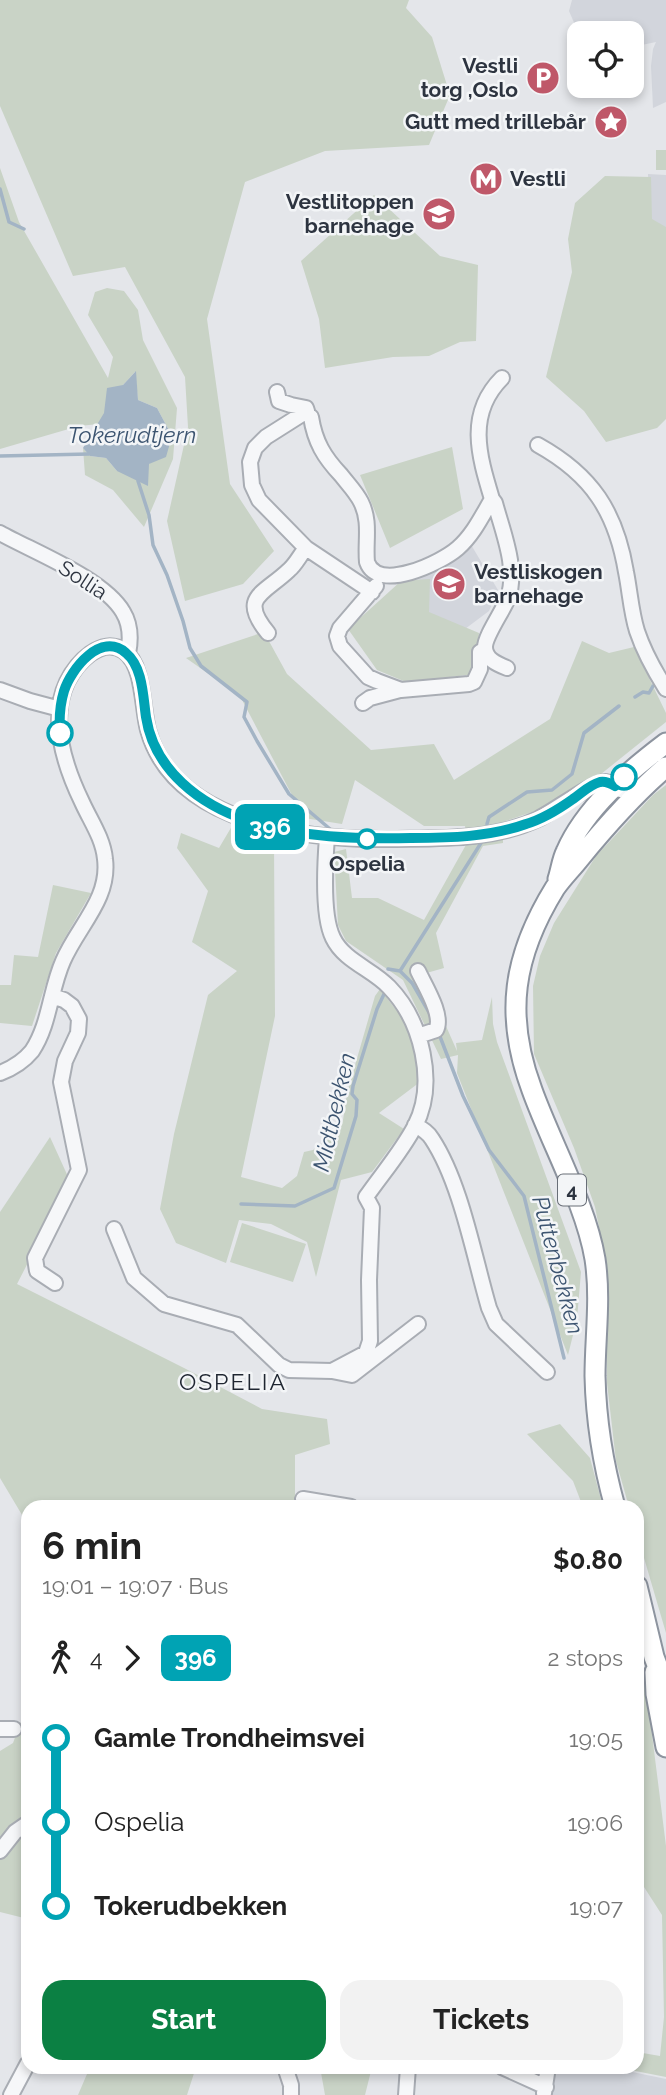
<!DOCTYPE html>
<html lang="en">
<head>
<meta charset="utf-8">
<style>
  :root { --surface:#fff; --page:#f2f2f2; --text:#222; --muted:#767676; --accent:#0b8043 }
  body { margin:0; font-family:Raleway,sans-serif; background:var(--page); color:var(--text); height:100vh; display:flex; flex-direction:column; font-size:26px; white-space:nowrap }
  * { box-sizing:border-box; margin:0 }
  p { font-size:23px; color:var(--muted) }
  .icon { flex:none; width:38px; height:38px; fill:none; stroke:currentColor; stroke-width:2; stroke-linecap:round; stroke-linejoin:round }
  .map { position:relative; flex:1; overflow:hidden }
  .sheet { position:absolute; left:21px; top:1500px; width:623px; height:574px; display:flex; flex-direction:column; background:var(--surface); border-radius:21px; box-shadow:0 4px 10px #0003 }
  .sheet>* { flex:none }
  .badge { padding:0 14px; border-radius:10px; font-size:24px; line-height:46px }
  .buttons { position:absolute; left:567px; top:21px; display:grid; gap:14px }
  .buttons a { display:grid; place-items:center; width:77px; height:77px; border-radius:14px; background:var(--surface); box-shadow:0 4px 10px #0003; font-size:35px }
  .map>.badge { position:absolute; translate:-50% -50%; box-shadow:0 0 0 4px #fff }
  .legs { display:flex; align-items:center; gap:10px; height:77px; padding:0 21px; font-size:23px }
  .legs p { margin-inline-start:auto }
  .overview { display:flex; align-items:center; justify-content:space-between; height:119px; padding:0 21px }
  h1 { font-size:38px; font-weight:700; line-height:52px }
  .button { display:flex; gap:14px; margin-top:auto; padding:14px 21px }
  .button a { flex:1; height:80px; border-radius:21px; background:var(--accent); color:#fff; font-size:28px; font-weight:700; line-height:80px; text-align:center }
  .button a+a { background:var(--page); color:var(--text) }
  ul { padding:0 21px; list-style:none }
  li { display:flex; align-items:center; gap:24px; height:84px; font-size:26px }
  li i { display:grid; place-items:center; width:10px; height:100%; margin:0 9px; background:currentColor }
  li i::after { content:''; width:18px; height:18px; margin:-9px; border:5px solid; border-radius:50%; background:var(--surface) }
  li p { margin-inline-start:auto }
  li:first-child i { background:linear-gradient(#0000 50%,currentColor 0) }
  li:last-child i { background:linear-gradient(currentColor 50%,#0000 0) }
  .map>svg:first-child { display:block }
  .built { fill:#d2d5dc }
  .green { fill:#c9d3c6 }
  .water { fill:#a3b4c5 }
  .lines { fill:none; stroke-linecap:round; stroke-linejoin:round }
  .stream { stroke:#a3b4c5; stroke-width:3.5 }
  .minor-casing { stroke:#a9adb4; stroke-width:18 }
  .highway-casing { stroke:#8d949f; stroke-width:23 }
  .minor { stroke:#f6f7f9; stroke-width:14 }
  .highway { stroke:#fff; stroke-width:19 }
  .line-1-casing { stroke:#fff; stroke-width:16 }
  .line-1 { stroke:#00a3b4; stroke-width:10 }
  .stop-1-dot { fill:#fff; stroke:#00a3b4; stroke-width:3.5 }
  .labels { text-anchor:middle; stroke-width:5; stroke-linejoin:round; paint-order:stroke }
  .shield { fill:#f3f5f7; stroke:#686e77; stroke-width:2 }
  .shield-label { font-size:19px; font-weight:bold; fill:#2d3440 }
  .poi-label { font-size:21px; font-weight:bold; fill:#2d3440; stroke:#f3f5f7; text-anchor:end }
  .street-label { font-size:21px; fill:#2d3440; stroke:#f3f5f7 }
  .stop-label { font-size:21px; font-weight:bold; fill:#2d3440; stroke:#f3f5f7 }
  .water-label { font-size:23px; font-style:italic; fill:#3c5470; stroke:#f3f5f7 }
  .neighbourhood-label { font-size:23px; letter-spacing:2px; fill:#1f2631; stroke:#f3f5f7 }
</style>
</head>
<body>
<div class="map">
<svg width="666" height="2095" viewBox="0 0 666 2095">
  <rect width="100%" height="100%" fill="#e4e6ea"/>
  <!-- built -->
  <path class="built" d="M572 0H666V102L653 108 651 66 653 49 656 42 632 47V33L579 34 569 11Z
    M648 174 666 175V249L649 251Z
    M470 543 498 590 489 611 457 635 416 620 402 578Z
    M554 2067H608L666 2079V2095H551Z"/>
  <!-- green -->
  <path class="green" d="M0 0H409L406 8 432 37 450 95 429 145 325 151 245 182 207 319 230 484 274 551 243 584 185 601 167 521 188 427 185 377 125 267 73 276 0 106Z
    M656 150H666V170H656Z
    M0 168 19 222 108 378 113 357 88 315 95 292 107 288 124 291 138 310 143 340 177 408 173 459 144 527 113 490 85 475 83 448 90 456 106 458 117 471 149 464 172 436 157 408 138 400 135 372 123 385 119 422 79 426 0 449Z
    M605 176 651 177 652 219 666 227V419L657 428 606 442 584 411 546 377 572 272 568 239 575 203Z
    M374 195 440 256 478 265 476 341 460 342 429 356 393 357 325 368 319 319 301 261Z
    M452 447 463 509 390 548 360 475Z
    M430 579 429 612 479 633 476 674 406 682 377 670 348 629 401 581Z
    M264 632 287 674 371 750 434 744 454 780 550 719 582 641 609 653 634 647 666 713V722L601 774 535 811 503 822V843L483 846 436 933 444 968 423 974 457 1051 456 1043 482 1040 492 997 493 1024 497 1042 581 1272 577 1319 568 1355 457 1073 458 1055 441 1059 403 980 346 941 338 925 334 852 346 849 352 898H378L424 920 467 843 465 826H424L355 780 342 824 304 818 240 696 186 658Z
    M666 785V1633L637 1534V1507H629L616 1461 607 1383 606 1262 595 1207 574 1148 534 1054 533 986 540 956 554 923 596 856 653 795Z
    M232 826 274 841 275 1016 241 1177 282 1188 297 1176 304 1152 313 1150 338 1130 343 1120 347 1093 375 996 380 989 411 1029 421 1057 420 1082 379 1113 404 1129 372 1172 341 1180 316 1277 307 1242 271 1224 239 1220 226 1263 176 1243 160 1209 174 1134 208 995 237 971 192 942 208 891 177 848 181 833 219 848Z
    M53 885 91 893 56 953 32 1026 0 1023V985H11L14 955 38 957Z
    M50 1137 70 1181 17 1284 186 1369 262 1409 327 1419 330 1444 295 1455V1507H28V1525L0 1478V1212Z
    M242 1223 306 1244 293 1282 230 1262Z
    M560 1424 590 1458 603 1507H583L573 1481 527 1434Z
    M637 1641 643 1663 666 1846V2077L615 2067H637V2052L660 2056 664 2017 662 1915 644 1887 637 1890Z
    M28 1703V1919L0 1912V1751L13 1743Z
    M90 2067H196L187 2095H78Z
    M320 2067H372L365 2095H325Z"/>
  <!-- water -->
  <path class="water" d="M136 371 138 400 157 408 172 436 166 457 149 464 148 486 117 471 106 458 90 456 83 448 104 413 107 388 123 385Z"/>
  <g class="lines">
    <!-- stream -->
    <path class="stream" d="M0 189 9 222 24 229
      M0 456 89 454
      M138 481 149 515 153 545 167 575 183 621 190 648 201 666 247 702 244 717 257 741 289 794 330 829
      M635 697 643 692 649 693 653 686 659 683
      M487 824 489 817 527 792 552 790 572 774 584 733 619 706
      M388 969 400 971 481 843
      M400 971 412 983 431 1016
      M439 1034 463 1096 489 1150 524 1196 564 1358
      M241 1204 295 1206 334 1188 356 1116 357 1100 352 1094 353 1086 377 1009 385 992"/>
    <defs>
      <path id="minor" d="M502 378C466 414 479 456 492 499L495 503C503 533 518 568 508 598 503 611 485 636 485 647 485 659 497 664 507 668
        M277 392 279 401 291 405 306 408 307 411 266 437 255 448 250 462 252 485 259 500 306 548 372 592
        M311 417C315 442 324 457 341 475 348 484 356 492 361 502 371 522 365 541 367 562 378 593 441 563 458 548 473 535 482 516 492 499
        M538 445C592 475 616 512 626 572 630 592 631 612 637 631 644 652 654 670 666 689
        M0 533C34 552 104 579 123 612 131 625 131 639 128 654
        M376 586 340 628 337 636 340 646 368 677 377 681 401 690 469 684 474 682 480 669V652L485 649
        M268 633C238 597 264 594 289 570 296 564 300 555 306 548
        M0 690 30 701 60 709
        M363 703 370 698 400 690
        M52 996 64 1000 72 1006 79 1019 78 1033 65 1061 61 1082 79 1170 35 1258 37 1271 55 1283
        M418 1036 436 1030C444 1016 425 986 418 971
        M0 1073C13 1068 23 1062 32 1051 50 1024 50 990 63 961 78 926 110 899 105 859 103 838 90 820 82 802 65 767 49 720 67 682 76 664 101 635 124 651 144 665 142 708 148 730 174 824 307 840 388 839 437 838 492 841 538 819 553 812 595 780 606 782 612 783 616 787 620 790
        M415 1125C422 1129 428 1132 432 1139 461 1183 474 1257 489 1308L496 1324 547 1372
        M114 1229 134 1278 164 1304 237 1325 279 1365 289 1370 332 1371 366 1353 370 1341 369 1280 372 1208 366 1197C382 1174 402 1151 415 1126 437 1083 422 1021 389 987 372 969 344 961 333 938 322 916 325 863 327 837
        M332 1371 352 1375 418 1324
        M303 1499 351 1507
        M0 1729H14
        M0 1851 15 1832 28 1823
        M285 2067 291 2085V2095
        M502 2067 546 2087
        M544 2093 548 2067
        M11 2095 28 2063
        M406 2095 408 2067"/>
      <path id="highway" d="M558 879C561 870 562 860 566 852 585 808 629 771 666 743
        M615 1507C603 1464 596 1421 595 1376 595 1338 601 1298 595 1259 586 1205 551 1143 532 1090 504 1015 513 956 555 888 562 878 571 869 579 859 606 826 633 795 666 767
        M637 1586 654 1657 666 1688
        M655 1672 656 1694 666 1747"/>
    </defs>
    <!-- minor casing -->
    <use href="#minor" class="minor-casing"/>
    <!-- highway casing -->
    <use href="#highway" class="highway-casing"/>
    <!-- minor -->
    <use href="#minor" class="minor"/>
    <!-- highway -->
    <use href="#highway" class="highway"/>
  </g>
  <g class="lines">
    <defs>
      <path id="line-1" d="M60 733C59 718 60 704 64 691 71 669 101 631 126 653 143 667 143 697 146 717 154 770 200 805 249 821 302 838 356 839 411 838 450 838 490 837 526 824 543 819 559 809 573 799 582 793 589 785 600 782 605 781 610 783 615 786L624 777"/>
    </defs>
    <!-- line-1 casing -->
    <use href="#line-1" class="line-1-casing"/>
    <!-- line-1 -->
    <use href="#line-1" class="line-1"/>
  </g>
  <!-- icons -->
  <defs>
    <symbol id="parking-disc" viewBox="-11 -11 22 22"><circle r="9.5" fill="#bf5869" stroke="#f3f5f7"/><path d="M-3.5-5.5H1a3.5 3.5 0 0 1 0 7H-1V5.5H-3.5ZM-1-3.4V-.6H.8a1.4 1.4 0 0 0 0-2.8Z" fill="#fff"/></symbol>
    <symbol id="sight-disc" viewBox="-11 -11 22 22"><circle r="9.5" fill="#bf5869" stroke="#f3f5f7"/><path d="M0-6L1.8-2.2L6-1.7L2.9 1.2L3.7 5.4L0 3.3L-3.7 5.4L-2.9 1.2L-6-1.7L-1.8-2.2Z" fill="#fff"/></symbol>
    <symbol id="metro-disc" viewBox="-11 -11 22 22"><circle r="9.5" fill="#bf5869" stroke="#f3f5f7"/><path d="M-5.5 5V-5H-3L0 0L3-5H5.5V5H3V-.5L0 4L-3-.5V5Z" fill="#fff"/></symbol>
    <symbol id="school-disc" viewBox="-11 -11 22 22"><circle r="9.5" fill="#bf5869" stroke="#f3f5f7"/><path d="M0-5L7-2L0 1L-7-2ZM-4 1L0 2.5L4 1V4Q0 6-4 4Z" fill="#fff"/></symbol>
  </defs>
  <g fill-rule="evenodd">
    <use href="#parking-disc" x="524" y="59" width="38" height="38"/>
    <use href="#sight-disc" x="592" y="103" width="38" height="38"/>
    <use href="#metro-disc" x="467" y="160" width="38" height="38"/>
    <use href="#school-disc" x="420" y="195" width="38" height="38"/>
    <use href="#school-disc" x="430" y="565" width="38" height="38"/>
  </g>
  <!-- markers -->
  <g class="stop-1-dot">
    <circle cx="60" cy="733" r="12"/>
    <circle cx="624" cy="777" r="12"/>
    <circle cx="367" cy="839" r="9"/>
  </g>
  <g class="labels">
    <!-- shield labels -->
    <rect class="shield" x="558" y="1174.5" width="28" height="31" rx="5"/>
    <g class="shield-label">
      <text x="572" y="1197">4</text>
    </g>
    <!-- poi labels -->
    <g class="poi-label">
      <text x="518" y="73">Vestli<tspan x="518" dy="24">torg ,Oslo</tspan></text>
      <text x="586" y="129">Gutt med trillebår</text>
      <text x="510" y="186" text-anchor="start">Vestli</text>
      <text x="414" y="209">Vestlitoppen<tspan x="414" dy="24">barnehage</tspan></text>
      <text x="474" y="579" text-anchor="start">Vestliskogen<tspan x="474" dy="24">barnehage</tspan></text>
    </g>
    <!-- street labels -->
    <g class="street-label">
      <text transform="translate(83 580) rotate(33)" y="7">Sollia</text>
    </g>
    <!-- stop labels -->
    <g class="stop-label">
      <text x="367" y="871">Ospelia</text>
    </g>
    <!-- water labels -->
    <g class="water-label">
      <text x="132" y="443">Tokerudtjern</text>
      <text transform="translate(334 1112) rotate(-77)" y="8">Midtbekken</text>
      <text transform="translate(558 1265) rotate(75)" y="8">Puttenbekken</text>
    </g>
    <!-- neighbourhood labels -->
    <g class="neighbourhood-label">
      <text x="233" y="1390">OSPELIA</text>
    </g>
  </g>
</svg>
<div class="buttons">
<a><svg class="icon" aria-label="locate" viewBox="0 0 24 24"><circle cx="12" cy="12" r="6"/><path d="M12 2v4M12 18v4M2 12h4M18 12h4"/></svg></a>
</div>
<b class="badge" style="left:270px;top:827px;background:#00a3b4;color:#fff">396</b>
<section class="sheet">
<div class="overview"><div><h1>6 min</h1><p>19:01 – 19:07 · Bus</p></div><b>$0.80</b></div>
<div class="legs"><svg class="icon" aria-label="walk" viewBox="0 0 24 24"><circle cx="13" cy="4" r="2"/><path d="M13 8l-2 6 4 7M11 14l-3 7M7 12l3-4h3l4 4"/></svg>4<svg class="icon" aria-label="forward" viewBox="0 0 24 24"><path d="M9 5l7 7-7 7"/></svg><b class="badge" style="background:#00a3b4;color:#fff">396</b><p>2 stops</p></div>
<ul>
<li><i style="color:#00a3b4"></i><b>Gamle Trondheimsvei</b><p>19:05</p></li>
<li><i style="color:#00a3b4"></i><span>Ospelia</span><p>19:06</p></li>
<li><i style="color:#00a3b4"></i><b>Tokerudbekken</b><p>19:07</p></li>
</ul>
<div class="button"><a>Start</a><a>Tickets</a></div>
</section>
</div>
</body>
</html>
